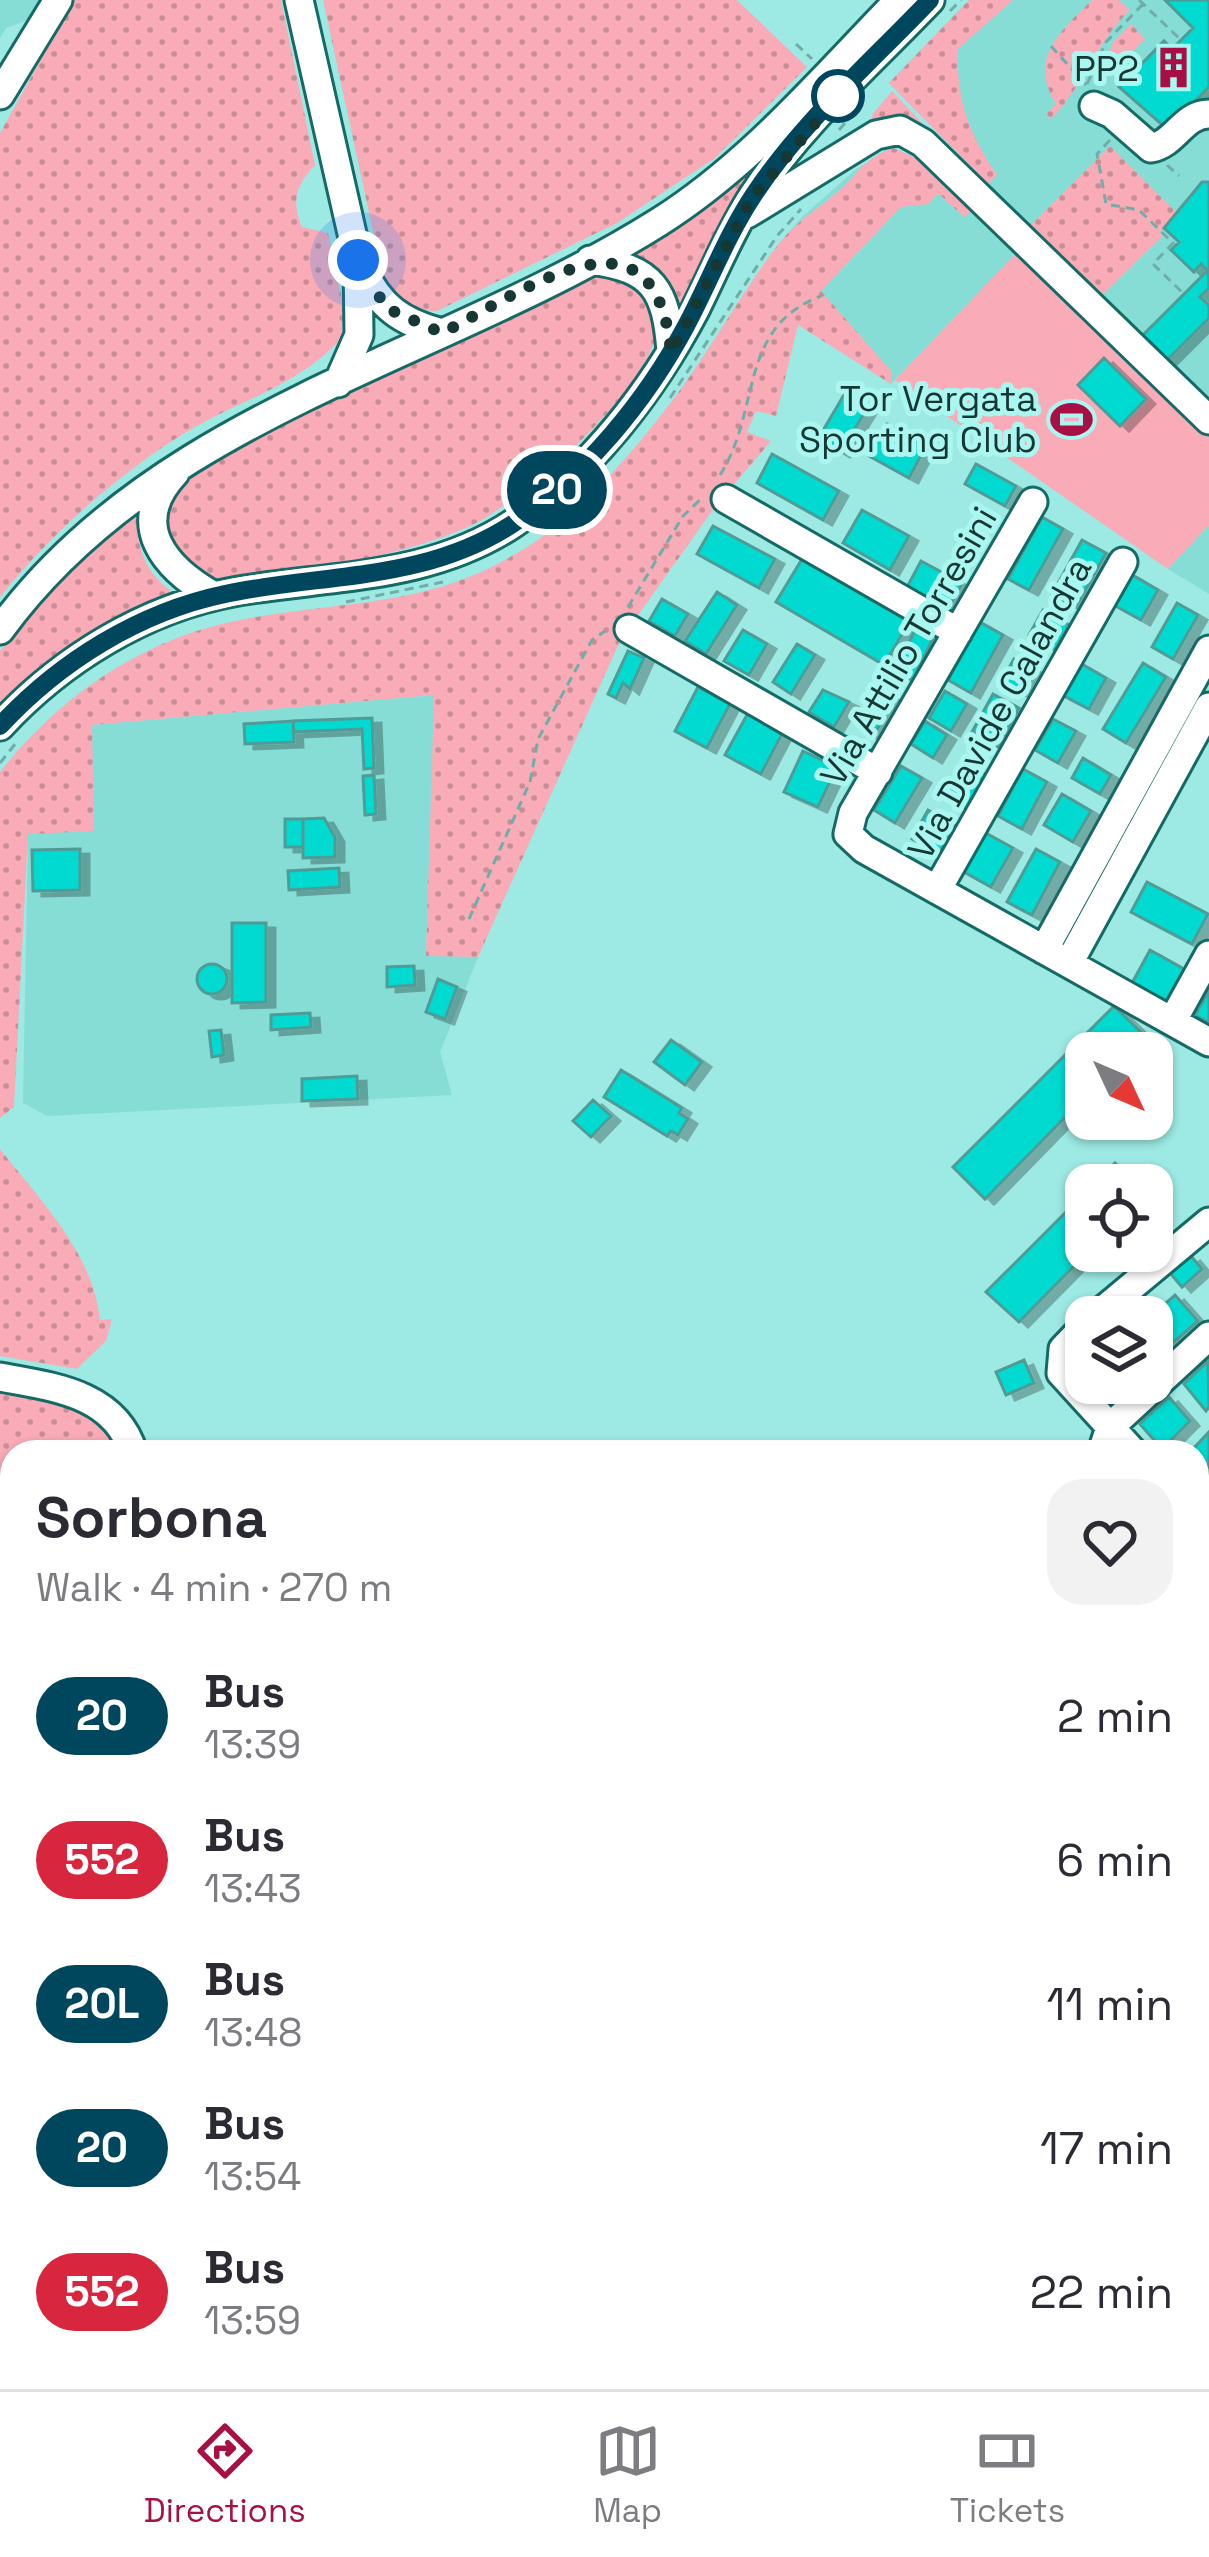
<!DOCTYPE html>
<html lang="en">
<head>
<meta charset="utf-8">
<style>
  :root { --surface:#fff; --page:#f2f2f3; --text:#2b2b33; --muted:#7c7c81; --line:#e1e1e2; --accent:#a71045 }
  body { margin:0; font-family:"Space Grotesk",sans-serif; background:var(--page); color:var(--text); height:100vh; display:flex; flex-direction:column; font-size:45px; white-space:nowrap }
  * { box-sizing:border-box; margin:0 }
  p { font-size:39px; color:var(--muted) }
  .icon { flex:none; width:66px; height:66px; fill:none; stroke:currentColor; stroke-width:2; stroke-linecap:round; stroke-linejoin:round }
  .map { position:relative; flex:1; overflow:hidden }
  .side { position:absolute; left:0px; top:1440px; width:1209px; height:951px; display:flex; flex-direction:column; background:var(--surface); border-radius:36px 36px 0 0; box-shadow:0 3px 9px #0004 }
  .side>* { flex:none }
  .badge { padding:0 24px; border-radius:39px; font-size:42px; line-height:78px }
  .needle { width:78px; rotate:134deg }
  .controls { position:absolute; left:1065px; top:1032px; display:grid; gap:24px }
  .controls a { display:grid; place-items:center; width:108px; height:108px; border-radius:24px; background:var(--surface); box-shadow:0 3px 9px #0004; font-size:60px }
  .you { position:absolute; width:60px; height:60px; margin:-30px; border:9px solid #fff; border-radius:50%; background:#1a73e8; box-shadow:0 0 0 18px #1a73e833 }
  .map>.badge { position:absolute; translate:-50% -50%; box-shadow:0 0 0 6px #fff }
  .round { display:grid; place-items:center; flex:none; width:126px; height:126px; border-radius:36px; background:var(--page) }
  .overview { display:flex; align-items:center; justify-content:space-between; height:204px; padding:0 36px }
  h1 { font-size:57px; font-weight:700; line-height:90px }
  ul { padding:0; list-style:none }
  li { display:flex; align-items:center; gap:36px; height:144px; padding:0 36px }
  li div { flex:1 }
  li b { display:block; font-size:45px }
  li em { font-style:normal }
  li .badge { min-width:132px; font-weight:700; text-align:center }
  .dock { display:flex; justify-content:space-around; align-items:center; height:168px; border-top:3px solid var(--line); background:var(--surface); font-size:33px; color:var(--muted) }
  .dock a { display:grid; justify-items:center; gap:6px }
  .dock .selected { color:var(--accent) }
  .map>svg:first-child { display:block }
  .built { fill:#86ddd6 }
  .grass { fill:url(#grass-dots) }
  .garden { fill:#f9acb8 }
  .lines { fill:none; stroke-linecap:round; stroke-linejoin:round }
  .stream { stroke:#73b2f0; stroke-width:6 }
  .building { fill:#00dad1; stroke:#509b96; stroke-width:3; filter:url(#shadow) }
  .minor-casing { stroke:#166a65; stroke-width:33 }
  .path { stroke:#70ada9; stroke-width:3; stroke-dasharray:9 6; stroke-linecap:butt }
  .minor { stroke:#fff; stroke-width:27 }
  .line-casing { stroke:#fff; stroke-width:27 }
  .line { stroke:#00475d; stroke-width:18 }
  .walk { stroke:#173735; stroke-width:12; stroke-dasharray:0 21.6 }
  .stop-dot { fill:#fff; stroke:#00475d; stroke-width:6 }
  .labels { text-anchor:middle; stroke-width:10; stroke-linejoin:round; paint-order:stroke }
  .poi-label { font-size:36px; fill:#173735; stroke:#aaf6f0; text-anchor:end }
  .street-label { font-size:36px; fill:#173735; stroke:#aaf6f0 }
</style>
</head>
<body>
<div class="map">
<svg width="1209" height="2389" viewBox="0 0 1209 2389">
  <defs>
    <pattern id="grass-dots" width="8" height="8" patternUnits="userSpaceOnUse" patternTransform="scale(3)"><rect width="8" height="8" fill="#f9acb8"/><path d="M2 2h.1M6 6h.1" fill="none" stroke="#c98d96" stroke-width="1.8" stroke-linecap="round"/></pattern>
    <filter id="shadow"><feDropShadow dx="9" dy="5" stdDeviation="0" flood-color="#0004"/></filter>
  </defs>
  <rect width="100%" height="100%" fill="#9de9e3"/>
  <!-- built -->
  <path class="built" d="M0 0H41L31 19 6 28 0 38Z
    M969 0H1209V438L1017 253 891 384 798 324 776 248 800 219 855 170 886 150 916 158 945 183 967 163 889 83Z
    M1209 525V594L1168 569Z
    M435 695 426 955 478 957 440 1052 452 1095 47 1116 23 1103 28 833 91 725Z"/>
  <!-- grass -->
  <path class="grass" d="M74 0H281L315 165C296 185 291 201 302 227L328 233 344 309 341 339C298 385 246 398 193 428 121 471 52 532 0 597V133Z
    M323 0H737L807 67 715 158 617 223 437 311C411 310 398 304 384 282Z
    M969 0H1013L958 49C956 100 969 133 997 175L988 184 889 83Z
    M1092 0H1119L1130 10C1095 44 1084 86 1051 119L1046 114 1056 104C1028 58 1060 32 1092 0Z
    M1131 24 1145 39 1098 86 1113 42Z
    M892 91 923 124 908 118 871 130 872 115Z
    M798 121 747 179 678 313C669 286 657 258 624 253Z
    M1110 146 1178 214 1160 232 1163 236 1101 296 1031 225Z
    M894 148 916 158 944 183 950 179 976 207 964 217 938 193 929 204 901 207 821 291 892 372 891 384 798 325 776 416 756 411 747 432 771 441 717 504 621 639 478 957 426 956 434 695 92 725 94 831 28 834 14 1107 0 1118V772C63 692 149 635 250 618 358 599 439 607 536 541 590 504 636 448 675 397 711 348 741 294 777 246 799 217 830 202 851 179 862 165 875 154 894 148Z
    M601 275C767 296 526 502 470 526 391 561 306 568 221 579L208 578 168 547C166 527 164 511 174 493 202 443 515 310 586 276Z
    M137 510C135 546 145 574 175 594L84 636 0 707V651L60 580Z
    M0 1149C40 1200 93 1253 100 1320L112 1319 106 1341 77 1369 0 1356Z
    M0 1391 83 1406 114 1433V1452H12V1588L0 1598Z
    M535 2379H970L974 2389H529Z"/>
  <!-- garden -->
  <path class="garden" d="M1017 252 1209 438V525L1168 569 895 380Z
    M0 1740 12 1745V2086L0 2106Z"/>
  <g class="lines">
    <!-- stream -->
    <path class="stream" d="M0 1721 12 1724
      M970 2379 974 2389"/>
  </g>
  <!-- building -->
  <path class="building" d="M1165 0H1209V87L1168 130 1119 87 1164 41 1172 49 1193 28Z
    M1202 182H1209V272L1201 264 1194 272 1171 250 1179 242 1164 228Z
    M1208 270 1209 288 1200 297 1209 305V318L1167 360 1142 336Z
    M1104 358 1146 399 1120 426 1078 385Z
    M845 393 868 407 841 452 818 439Z
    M887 424 926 446 909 478 869 456Z
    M772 454 839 491 823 520 757 483Z
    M976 464 1016 486 1005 506 965 484Z
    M862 510 909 536 890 570 843 543Z
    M1042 517 1063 529 1029 590 1008 579Z
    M713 526 775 559 759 588 697 554Z
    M1082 540 1106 553 1076 607 1052 594Z
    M802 559 909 622 884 665 776 602Z
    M921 561 962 583 949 608 907 587Z
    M1129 573 1158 590 1141 620 1112 604Z
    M717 592 737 605 706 654 685 641Z
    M662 599 688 614 675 636 649 621Z
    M1177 603 1198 615 1173 659 1152 647Z
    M1043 610 1069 625 1055 650 1029 635Z
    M980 622 1003 635 971 693 948 680Z
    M743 630 767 644 749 675 724 661Z
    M915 630 933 638 913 680 895 672Z
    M797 644 815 655 791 694 773 682Z
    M628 651 644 658 630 689 623 683 616 698 608 694Z
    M1014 659 1036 670 1023 694 1001 682Z
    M1080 663 1106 678 1089 709 1062 695Z
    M1143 663 1166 677 1126 743 1103 729Z
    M698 687 730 704 707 748 675 731Z
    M823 690 849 702 834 727 809 712Z
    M883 691 896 699 873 736 860 728Z
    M945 691 967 704 951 731 929 718Z
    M993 694 1019 708 998 747 972 732Z
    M748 713 783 732 761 774 725 755Z
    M372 718 374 768 364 769 362 729 294 732 293 721Z
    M1053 719 1076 731 1058 763 1035 750Z
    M293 721 294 742 245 744 244 724Z
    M925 721 947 735 933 758 911 744Z
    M803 751 837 767 818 807 784 792Z
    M1083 758 1111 775 1100 794 1072 778Z
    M966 764 989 776 970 810 947 798Z
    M901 766 922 778 895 823 874 810Z
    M1023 769 1047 782 1022 829 998 816Z
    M374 775 376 814 365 815 363 776Z
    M1062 794 1091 811 1073 842 1044 825Z
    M928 810 955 825 939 854 912 839Z
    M324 818 335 837V857L303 858V819Z
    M285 819H303V847H285Z
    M984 832 1013 848 991 887 962 871Z
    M80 849V890L33 891 32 850Z
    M1036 849 1060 862 1032 915 1007 902Z
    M339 868 340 887 289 890 288 871Z
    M1147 882 1208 914 1192 944 1131 912Z
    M232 923H266V1002L232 1003Z
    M1150 950 1184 969 1165 1003 1131 985Z
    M197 979a15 15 0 1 1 30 0a15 15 0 1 1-30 0Z
    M414 966 415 985 387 987V967Z
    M438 979 457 987 445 1019 426 1012Z
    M1209 991V1023L1195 1015Z
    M1114 1006 1145 1036 1128 1053H1086V1096L985 1199 953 1167Z
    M310 1013 311 1027 271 1030V1015Z
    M221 1030 224 1055 212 1057 209 1031Z
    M671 1040 702 1062 685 1085 654 1062Z
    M621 1070 682 1108 679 1113 688 1119 678 1135 671 1131 667 1136 604 1097Z
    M357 1076 358 1099 302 1101V1079Z
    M593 1100 611 1116 591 1137 573 1121Z
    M1115 1163 1139 1185H1093Z
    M1086 1192 1089 1251 1019 1322 986 1292Z
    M1191 1256 1202 1269 1182 1287 1170 1273Z
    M1175 1295 1198 1321 1161 1353 1152 1343 1150 1317Z
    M1024 1360 1034 1383 1006 1395 996 1372Z
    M1208 1361 1209 1407 1206 1411 1184 1384Z
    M1103 1383H1132L1117 1397Z
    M1169 1397 1190 1421 1162 1449 1140 1424Z
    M1209 1432V1478L1198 1488 1197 1452H1190Z
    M1197 1542 1209 1555V1574L1197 1585Z
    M1205 1750 1209 1751V1786L1197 1783Z
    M1197 1814 1209 1819V1847L1197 1843Z
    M1197 1871 1209 1875 1202 1903 1197 1901Z
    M12 2123V2197L2 2215 0 2143Z
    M1199 2219 1209 2242 1197 2248V2220Z
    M1209 2289V2322L1206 2324 1197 2296Z
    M294 2379H349L343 2389H312Z
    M1179 2379 1183 2389H1147L1142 2381Z"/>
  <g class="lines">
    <defs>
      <path id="minor" d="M299 0 358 260 359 335 338 383
        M0 95 58 0
        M1094 106 1112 114 1151 148C1175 144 1183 114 1209 114
        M747 214 876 135 900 130 923 143 1209 420
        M590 260C654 268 666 290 671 351
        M362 269C380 307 401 322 442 333
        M175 473C126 525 166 569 214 596
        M726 499 958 632
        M1033 502 853 813 848 834 864 849 1209 1042
        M629 629 878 772
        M0 630C159 412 440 360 659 222 751 164 823 78 899 0
        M0 726C61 660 145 608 233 592 330 575 429 580 514 523 591 471 652 391 695 310 714 272 730 232 753 196 801 123 870 63 930 0
        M937 890 1123 562
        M1044 950 1209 650
        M1069 963 1209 707
        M1173 1020 1209 955
        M1095 1317 1209 1222
        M1086 1325 1063 1349 1061 1373 1133 1452
        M0 1377C53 1387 115 1393 133 1452
        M1102 1452 1110 1427 1209 1336
        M1197 1519 1209 1532
        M1197 1720 1209 1725
        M1197 1936 1209 1939
        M1197 2102 1209 2090
        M1197 2271 1209 2265
        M1197 2366 1209 2388
        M0 2371 12 2351
        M58 2379 75 2389
        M245 2379 261 2389
        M1063 2379 1069 2389
        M455 2389 461 2379
        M524 2389 530 2379"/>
    </defs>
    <!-- minor casing -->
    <use href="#minor" class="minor-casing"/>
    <!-- path -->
    <path class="path" d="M1139 0 1181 40
      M950 11 961 0
      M796 44 812 59
      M1051 46 1086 85
      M1087 84 1106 42 1147 0
      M839 130 861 105
      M1110 140 1097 154 1106 204 1139 210 1173 243 1153 264 1184 294
      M1167 165 1179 176
      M670 398 777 236 801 209
      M720 475C762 409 737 328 821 296
      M346 602 448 581
      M628 607 683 516 703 497
      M0 763 16 743
      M469 919 530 782 538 739 592 640 605 631"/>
    <!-- minor -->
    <use href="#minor" class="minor"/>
  </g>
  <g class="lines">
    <defs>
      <path id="line" d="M0 726C59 662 139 612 225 594 324 573 425 582 514 523 585 475 646 401 686 326 709 283 726 237 753 196 801 123 870 63 930 0"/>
    </defs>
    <!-- line casing -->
    <use href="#line" class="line-casing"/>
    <!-- line -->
    <use href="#line" class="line"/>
    <!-- walk -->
    <path class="walk" d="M358 260 386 308 442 333C527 290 656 191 671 353L751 199 838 96"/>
  </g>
  <!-- icons -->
  <defs>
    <symbol id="building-bare" viewBox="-9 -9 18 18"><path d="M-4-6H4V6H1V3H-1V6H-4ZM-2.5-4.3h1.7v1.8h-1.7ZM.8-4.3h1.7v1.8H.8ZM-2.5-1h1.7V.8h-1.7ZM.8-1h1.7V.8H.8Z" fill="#a71045" stroke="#aaf6f0" stroke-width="2.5" paint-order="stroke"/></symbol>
    <symbol id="stadium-bare" viewBox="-9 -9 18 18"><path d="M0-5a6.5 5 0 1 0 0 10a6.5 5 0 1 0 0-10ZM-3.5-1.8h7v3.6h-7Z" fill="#a71045" stroke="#aaf6f0" stroke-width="2.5" paint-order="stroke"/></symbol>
  </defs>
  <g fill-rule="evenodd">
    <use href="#building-bare" x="1144" y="38" width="59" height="59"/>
    <use href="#stadium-bare" x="1042" y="390" width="59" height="59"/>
  </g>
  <!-- markers -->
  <circle class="stop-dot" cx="838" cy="96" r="24"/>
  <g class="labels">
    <!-- poi labels -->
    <g class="poi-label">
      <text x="1139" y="81">PP2</text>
      <text x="1037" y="411">Tor Vergata<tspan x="1037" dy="41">Sporting Club</tspan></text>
    </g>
    <!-- street labels -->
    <g class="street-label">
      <text transform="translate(908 646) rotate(-60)" y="13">Via Attilio Torresini</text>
      <text transform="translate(999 708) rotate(-61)" y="13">Via Davide Calandra</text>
    </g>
  </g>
</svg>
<div class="controls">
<a><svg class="needle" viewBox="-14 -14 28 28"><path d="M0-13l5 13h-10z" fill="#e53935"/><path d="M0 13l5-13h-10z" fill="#7c7c81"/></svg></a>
<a><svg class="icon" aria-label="locate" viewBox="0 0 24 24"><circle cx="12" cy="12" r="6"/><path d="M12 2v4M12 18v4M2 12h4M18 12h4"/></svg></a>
<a><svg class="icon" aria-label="layers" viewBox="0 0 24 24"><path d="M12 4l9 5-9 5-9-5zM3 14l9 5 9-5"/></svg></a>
</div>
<div class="you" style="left:358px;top:260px"></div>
<b class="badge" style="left:557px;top:490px;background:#00475d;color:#fff">20</b>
<section class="side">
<div class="overview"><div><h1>Sorbona</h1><p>Walk · 4 min · 270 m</p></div><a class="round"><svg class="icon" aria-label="heart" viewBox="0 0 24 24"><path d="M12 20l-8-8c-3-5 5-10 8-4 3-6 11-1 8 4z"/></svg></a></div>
<ul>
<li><span class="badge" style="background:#00475d;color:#fff">20</span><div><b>Bus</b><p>13:39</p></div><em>2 min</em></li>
<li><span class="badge" style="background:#d7263d;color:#fff">552</span><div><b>Bus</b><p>13:43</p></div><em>6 min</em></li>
<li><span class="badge" style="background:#00475d;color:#fff">20L</span><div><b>Bus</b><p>13:48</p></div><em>11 min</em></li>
<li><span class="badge" style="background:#00475d;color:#fff">20</span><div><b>Bus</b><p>13:54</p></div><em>17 min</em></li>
<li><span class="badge" style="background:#d7263d;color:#fff">552</span><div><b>Bus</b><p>13:59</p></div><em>22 min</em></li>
</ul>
</section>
</div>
<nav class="dock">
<a class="selected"><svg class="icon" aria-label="directions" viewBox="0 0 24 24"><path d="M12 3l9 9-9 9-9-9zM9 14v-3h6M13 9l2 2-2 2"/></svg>Directions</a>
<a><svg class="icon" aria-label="map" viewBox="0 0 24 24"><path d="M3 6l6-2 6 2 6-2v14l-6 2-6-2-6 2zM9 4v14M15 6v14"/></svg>Map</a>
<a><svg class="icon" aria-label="tickets" viewBox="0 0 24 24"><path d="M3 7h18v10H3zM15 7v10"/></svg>Tickets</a>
</nav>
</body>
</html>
